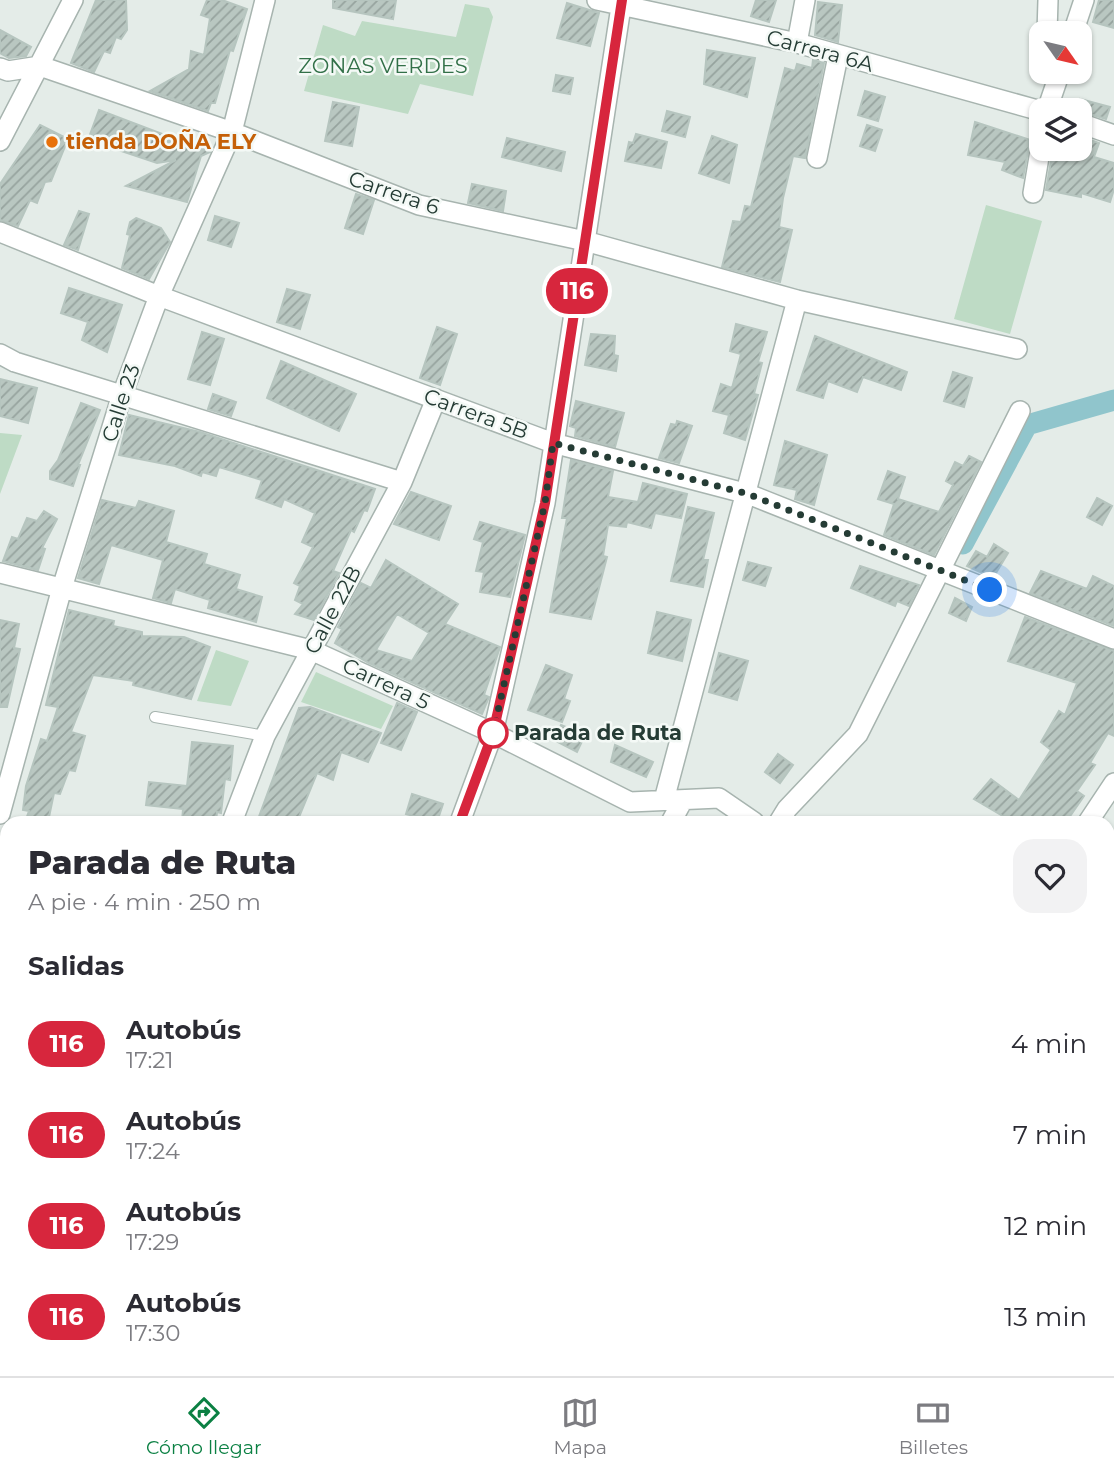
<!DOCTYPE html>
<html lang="es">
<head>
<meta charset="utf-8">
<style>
  :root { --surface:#fff; --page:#f2f2f3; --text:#2b2b33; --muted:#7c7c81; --line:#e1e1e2; --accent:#0b8043 }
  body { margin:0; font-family:Montserrat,sans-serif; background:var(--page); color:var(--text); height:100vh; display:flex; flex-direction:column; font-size:26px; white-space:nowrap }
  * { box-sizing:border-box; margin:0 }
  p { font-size:23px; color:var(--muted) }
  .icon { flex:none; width:38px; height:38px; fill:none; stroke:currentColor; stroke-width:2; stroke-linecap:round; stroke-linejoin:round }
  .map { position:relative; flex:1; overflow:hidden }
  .side { position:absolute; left:0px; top:816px; width:1115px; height:562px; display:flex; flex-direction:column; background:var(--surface); border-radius:21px 21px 0 0; box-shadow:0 2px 5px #0004 }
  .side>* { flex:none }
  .badge { padding:0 14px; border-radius:23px; font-size:24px; line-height:46px }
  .needle { width:46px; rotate:124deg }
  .fabs { position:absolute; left:1029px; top:21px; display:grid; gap:14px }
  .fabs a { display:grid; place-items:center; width:63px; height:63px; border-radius:14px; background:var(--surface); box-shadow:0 2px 5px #0004; font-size:35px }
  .you { position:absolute; width:35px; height:35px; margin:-18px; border:5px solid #fff; border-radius:50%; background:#1a73e8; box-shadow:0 0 0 10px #1a73e833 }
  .map>.badge { position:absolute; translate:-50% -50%; box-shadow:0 0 0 4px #fff }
  h2 { padding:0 28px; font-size:26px; line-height:63px }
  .round { display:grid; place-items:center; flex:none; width:74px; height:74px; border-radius:21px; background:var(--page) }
  .overview { display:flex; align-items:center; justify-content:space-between; height:119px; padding:0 28px }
  h1 { font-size:33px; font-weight:800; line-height:52px }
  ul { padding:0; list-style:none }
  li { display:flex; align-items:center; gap:21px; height:91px; padding:0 28px }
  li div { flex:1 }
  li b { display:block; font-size:26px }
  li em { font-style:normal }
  li .badge { min-width:77px; font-weight:700; text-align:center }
  .tab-bar { display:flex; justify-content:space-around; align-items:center; height:98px; border-top:2px solid var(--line); background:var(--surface); font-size:19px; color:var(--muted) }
  .tab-bar a { display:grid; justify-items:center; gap:4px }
  .tab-bar .selected { color:var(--accent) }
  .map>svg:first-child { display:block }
  .park { fill:#bedbc5 }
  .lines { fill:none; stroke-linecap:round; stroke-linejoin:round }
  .canal { stroke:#90c5cc; stroke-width:21 }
  .building { fill:url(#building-hatch); stroke:#b6c5bf; stroke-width:2; fill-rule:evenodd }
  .service-casing { stroke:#a7b4af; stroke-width:12 }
  .minor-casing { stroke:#a7b4af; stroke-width:22 }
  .service { stroke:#fff; stroke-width:10 }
  .minor { stroke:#fff; stroke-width:19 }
  .line-casing { stroke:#fff; stroke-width:16 }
  .line { stroke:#d7263d; stroke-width:10 }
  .walk { stroke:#253c35; stroke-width:7; stroke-dasharray:0 12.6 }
  .food-dot { fill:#e8710a; stroke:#f4f9f6; stroke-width:2.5 }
  .stop-dot { fill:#fff; stroke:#d7263d; stroke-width:3.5 }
  .labels { text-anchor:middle; stroke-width:5; stroke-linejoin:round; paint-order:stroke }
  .street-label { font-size:21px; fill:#253c35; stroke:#f4f9f6 }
  .park-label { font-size:21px; fill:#327048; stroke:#f4f9f6 }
  .food-label { font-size:21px; font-weight:bold; fill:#c56008; stroke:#f4f9f6; text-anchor:start }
  .stop-label { font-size:21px; font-weight:bold; fill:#253c35; stroke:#f4f9f6; text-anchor:start }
</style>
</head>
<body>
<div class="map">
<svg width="1114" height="1376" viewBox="0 0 1114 1376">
  <defs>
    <pattern id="building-hatch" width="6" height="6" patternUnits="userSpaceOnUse" patternTransform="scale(1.75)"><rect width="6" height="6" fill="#b9c7c1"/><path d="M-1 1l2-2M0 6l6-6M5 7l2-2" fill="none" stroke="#96a39e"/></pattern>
  </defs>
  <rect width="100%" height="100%" fill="#e4ece8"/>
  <!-- park -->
  <path class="park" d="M465 4 489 8 493 17 473 96 420 84 408 114 304 91 323 25 355 36 362 21 456 37Z
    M986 205 1042 221 1010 334 954 319Z
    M0 433 22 435 0 494Z
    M216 650 249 661 231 706 197 701Z
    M316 672 393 706 381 729 301 702Z"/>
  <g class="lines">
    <!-- canal -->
    <path class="canal" d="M963 544 1027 425 1114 400"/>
  </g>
  <!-- building -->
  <path class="building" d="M96 0H126L127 30 121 39 116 37 110 53 104 51 94 72 71 63Z
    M207 0H222L247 9 233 51 230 50 215 103H211L208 111 150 91 189 69 191 51 204 55 210 18 201 15Z
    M333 0H396L393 19 333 8Z
    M756 0H776L769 22 751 16Z
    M1099 0H1114V28L1093 22Z
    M818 2 842 5 838 42 815 35Z
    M567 3 599 13 590 46 557 38Z
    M0 30 31 47 26 56 9 58 0 53Z
    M707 50 755 58 747 97 704 84Z
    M813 60 824 63 805 158 793 156 783 198 779 227 792 230 780 282 722 267 733 221 741 222 745 206 751 207 785 68 795 71 797 64 812 68Z
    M556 75 573 78 570 94 553 91Z
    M865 91 885 97 878 121 858 115Z
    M1080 99 1110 107 1106 119 1080 111Z
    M333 102 359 107 352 146 325 141Z
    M99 110 199 148 204 145 203 149 210 152 201 156 187 202 126 186 176 160 157 163 88 140Z
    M667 111 690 117 685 137 662 131Z
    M975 122 1030 140 1023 178 1002 170 1005 162 968 155Z
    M40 125 68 139 51 181 45 182 37 203 30 200 18 226 0 220V184Z
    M867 125 882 130 875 151 860 146Z
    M636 134 667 142 661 168 625 161 629 142 633 143Z
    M712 136 737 145 729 183 699 173Z
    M1080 136 1099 143 1094 157 1114 163V189L1110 202 1081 193V197L1046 190 1053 149 1080 156Z
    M507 138 565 152 561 171 502 157Z
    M472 184 506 191 503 211 468 203Z
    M356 194 374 200 363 234 345 228Z
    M79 211 89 214 78 250 64 245Z
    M215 216 239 223 231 247 208 240Z
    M136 218 161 228 170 242 149 279 122 268 130 235 127 234 130 222Z
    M69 288 122 305 107 352 82 340 88 322 61 313Z
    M287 289 310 295 300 329 277 322Z
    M736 324 767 332 758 362 762 363 754 394 758 395 745 440 724 433 729 415 713 411 721 384 732 388 741 354 730 351Z
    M437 327 457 334 440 385 420 378Z
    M202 332 224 339 210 385 188 379Z
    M591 334 615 336 614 355 618 356 616 371 585 365Z
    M815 336 907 372 901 390 863 377 857 392 828 381 823 398 797 390Z
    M281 361 356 394 339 431 267 398Z
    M953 372 972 378 964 407 944 401Z
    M0 379 37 388 28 423 0 416Z
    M213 394 236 402 231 416 208 409Z
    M576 401 624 413 615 447 575 436 576 428 570 426Z
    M81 403 100 410 78 465H80L73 486 50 479V471L58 460Z
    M129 415 200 432 375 489 367 511 364 510 354 532 351 530 333 571 339 573 314 620 295 614 303 604 295 600 300 586 294 583 313 547 302 542 315 513 284 499 281 507 256 498 262 480 219 467 216 476 202 472 201 476 175 466 119 455Z
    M677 421 692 426 679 463 659 458 671 424 676 425Z
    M785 441 827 455 814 505 795 499 797 490 774 485Z
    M969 456 981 462 934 555 884 535 894 504 878 499 888 471 905 477 898 499 939 512 953 485 946 481 955 462 963 466Z
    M571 460 613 471 608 497 638 502 643 483 687 494 681 518 655 513 651 528 627 522 626 527 608 525 603 556 607 557 591 619 550 612 567 518H562Z
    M411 492 451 506 439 540 394 524Z
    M1097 498 1112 506 1102 525 1087 517Z
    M102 500 136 508 139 501 174 511 166 542 207 554 204 564 240 575 236 589 262 597 256 622 208 608 210 600 175 589 171 603 153 598 163 560 111 545 99 584 78 578Z
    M688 507 714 513 703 560H708L703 587 671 581Z
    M44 511 57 519 42 548 45 549 38 570 3 561 12 537 18 539 27 518 37 521Z
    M480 522 525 535 510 597 480 592 484 572 476 571 483 542 474 539Z
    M994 544 1008 553 993 578 967 566 976 551 987 557Z
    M386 560 458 604 445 624 500 647 484 695 489 697 482 714 369 663 335 643 342 629 338 627 361 583 371 588ZM397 614 429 633 412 661 376 650Z
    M748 562 771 568 765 586 743 580Z
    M860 566 919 585 909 606 897 601 895 606 851 588Z
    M1041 571 1087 589 1093 576 1114 586V626L1030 593Z
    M955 598 972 607 966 621 949 613Z
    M69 610 114 621 113 626 142 632V636L184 637 210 647 191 699 133 685 134 681 93 675 71 732 85 736 75 771 69 770 60 794 54 793 48 822H25L29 811 23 810 26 786 41 739 47 741 58 707 46 705Z
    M657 612 691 620 682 661 648 653Z
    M1025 617 1114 651V736L1108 733 1090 763 1095 765 1077 791 1084 796 1066 822H1013L974 799 991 779 1019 800 1051 750 1041 742 1059 711 1065 715 1077 683 1008 661Z
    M0 620 19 624 14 648 20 649 7 707H0Z
    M719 653 748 661 737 700 709 692Z
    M546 665 572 675 564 699 570 701 562 722 528 710Z
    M397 703 417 712 401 750 381 743Z
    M310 707 381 733 368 762 341 752 333 780 317 773 297 822H257L299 708Z
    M561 725 585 735 577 752 554 740Z
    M192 742 233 746 230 780 225 779 221 813 217 812 216 822H182L183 809 146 805 149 782 187 786Z
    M615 745 653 762 646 777 611 762Z
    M778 754 793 765 780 783 765 772Z
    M412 794 443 804 437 822 406 814Z"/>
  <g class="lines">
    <defs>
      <path id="service" d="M155 717 265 736
        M941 1376 942 1370"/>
      <path id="minor" d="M597 0 797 43 1041 111
        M1047 33 1048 0
        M1073 33 1084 0
        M797 43 805 0
        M0 68 8 71 40 66 232 132 419 205 585 241 797 300 1017 349
        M1047 110 1060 72
        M1080 123 1114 135
        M0 141 73 0
        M817 158 838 56
        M1033 193 1041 145
        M0 232 159 296 553 443 748 494 1114 639
        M0 354 15 362 402 482
        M0 573 311 650 493 733 630 802 719 798 754 822
        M664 800 797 300
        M0 814 62 588 122 395 159 296 232 132 265 0
        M232 822 265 736 402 482 436 399
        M460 822 493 733 545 503 622 0
        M671 822 683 800
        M779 822 787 809 858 734 1020 411
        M1088 822 1114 783
        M1108 1029 1114 1030
        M151 1376 157 1370
        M657 1376 658 1370
        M1110 1376 1114 1345"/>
    </defs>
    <!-- service casing -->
    <use href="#service" class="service-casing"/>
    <!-- minor casing -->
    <use href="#minor" class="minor-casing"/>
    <!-- service -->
    <use href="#service" class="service"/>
    <!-- minor -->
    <use href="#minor" class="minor"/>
  </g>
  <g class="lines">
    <defs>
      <path id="line" d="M460 822 493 733 545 503 622 0"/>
    </defs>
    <!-- line casing -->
    <use href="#line" class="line-casing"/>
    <!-- line -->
    <use href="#line" class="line"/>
    <!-- walk -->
    <path class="walk" d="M493 733 545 503 553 443 748 494 990 590"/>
  </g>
  <!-- markers -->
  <circle class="food-dot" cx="52" cy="142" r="7"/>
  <circle class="stop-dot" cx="493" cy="733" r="14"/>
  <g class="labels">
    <!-- street labels -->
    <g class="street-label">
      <text transform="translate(820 51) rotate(15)" y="7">Carrera 6A</text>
      <text transform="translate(394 193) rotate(19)" y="7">Carrera 6</text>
      <text transform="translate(121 403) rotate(-72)" y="7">Calle 23</text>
      <text transform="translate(476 414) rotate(20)" y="7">Carrera 5B</text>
      <text transform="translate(333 610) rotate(-62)" y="7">Calle 22B</text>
      <text transform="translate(386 684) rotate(25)" y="7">Carrera 5</text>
    </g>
    <!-- park labels -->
    <g class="park-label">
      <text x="383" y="73">ZONAS VERDES</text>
    </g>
    <!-- food labels -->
    <g class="food-label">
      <text x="66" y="149">tienda DOÑA ELY</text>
    </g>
    <!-- stop labels -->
    <g class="stop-label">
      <text x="514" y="740">Parada de Ruta</text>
    </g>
  </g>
</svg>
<div class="fabs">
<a><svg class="needle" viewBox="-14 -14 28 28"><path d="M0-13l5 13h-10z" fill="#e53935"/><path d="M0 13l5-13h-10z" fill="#7c7c81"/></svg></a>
<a><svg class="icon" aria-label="layers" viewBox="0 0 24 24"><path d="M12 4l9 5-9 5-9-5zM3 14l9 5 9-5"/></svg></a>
</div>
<div class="you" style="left:990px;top:590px"></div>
<b class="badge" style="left:577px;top:291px;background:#d7263d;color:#fff">116</b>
<section class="side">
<div class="overview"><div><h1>Parada de Ruta</h1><p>A pie · 4 min · 250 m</p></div><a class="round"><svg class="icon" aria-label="heart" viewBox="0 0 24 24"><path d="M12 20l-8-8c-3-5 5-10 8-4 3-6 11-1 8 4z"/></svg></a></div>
<h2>Salidas</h2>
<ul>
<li><span class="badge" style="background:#d7263d;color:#fff">116</span><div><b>Autobús</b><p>17:21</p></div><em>4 min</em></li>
<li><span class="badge" style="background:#d7263d;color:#fff">116</span><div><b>Autobús</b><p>17:24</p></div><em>7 min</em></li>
<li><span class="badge" style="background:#d7263d;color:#fff">116</span><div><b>Autobús</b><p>17:29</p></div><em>12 min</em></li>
<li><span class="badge" style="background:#d7263d;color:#fff">116</span><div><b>Autobús</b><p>17:30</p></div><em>13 min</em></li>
</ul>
</section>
</div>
<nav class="tab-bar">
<a class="selected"><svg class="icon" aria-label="directions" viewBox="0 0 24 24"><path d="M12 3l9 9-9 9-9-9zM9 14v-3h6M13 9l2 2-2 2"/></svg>Cómo llegar</a>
<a><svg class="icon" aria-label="map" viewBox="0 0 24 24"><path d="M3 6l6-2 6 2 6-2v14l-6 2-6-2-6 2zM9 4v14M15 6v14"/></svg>Mapa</a>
<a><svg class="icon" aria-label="tickets" viewBox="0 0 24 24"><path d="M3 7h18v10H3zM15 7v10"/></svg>Billetes</a>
</nav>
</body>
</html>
